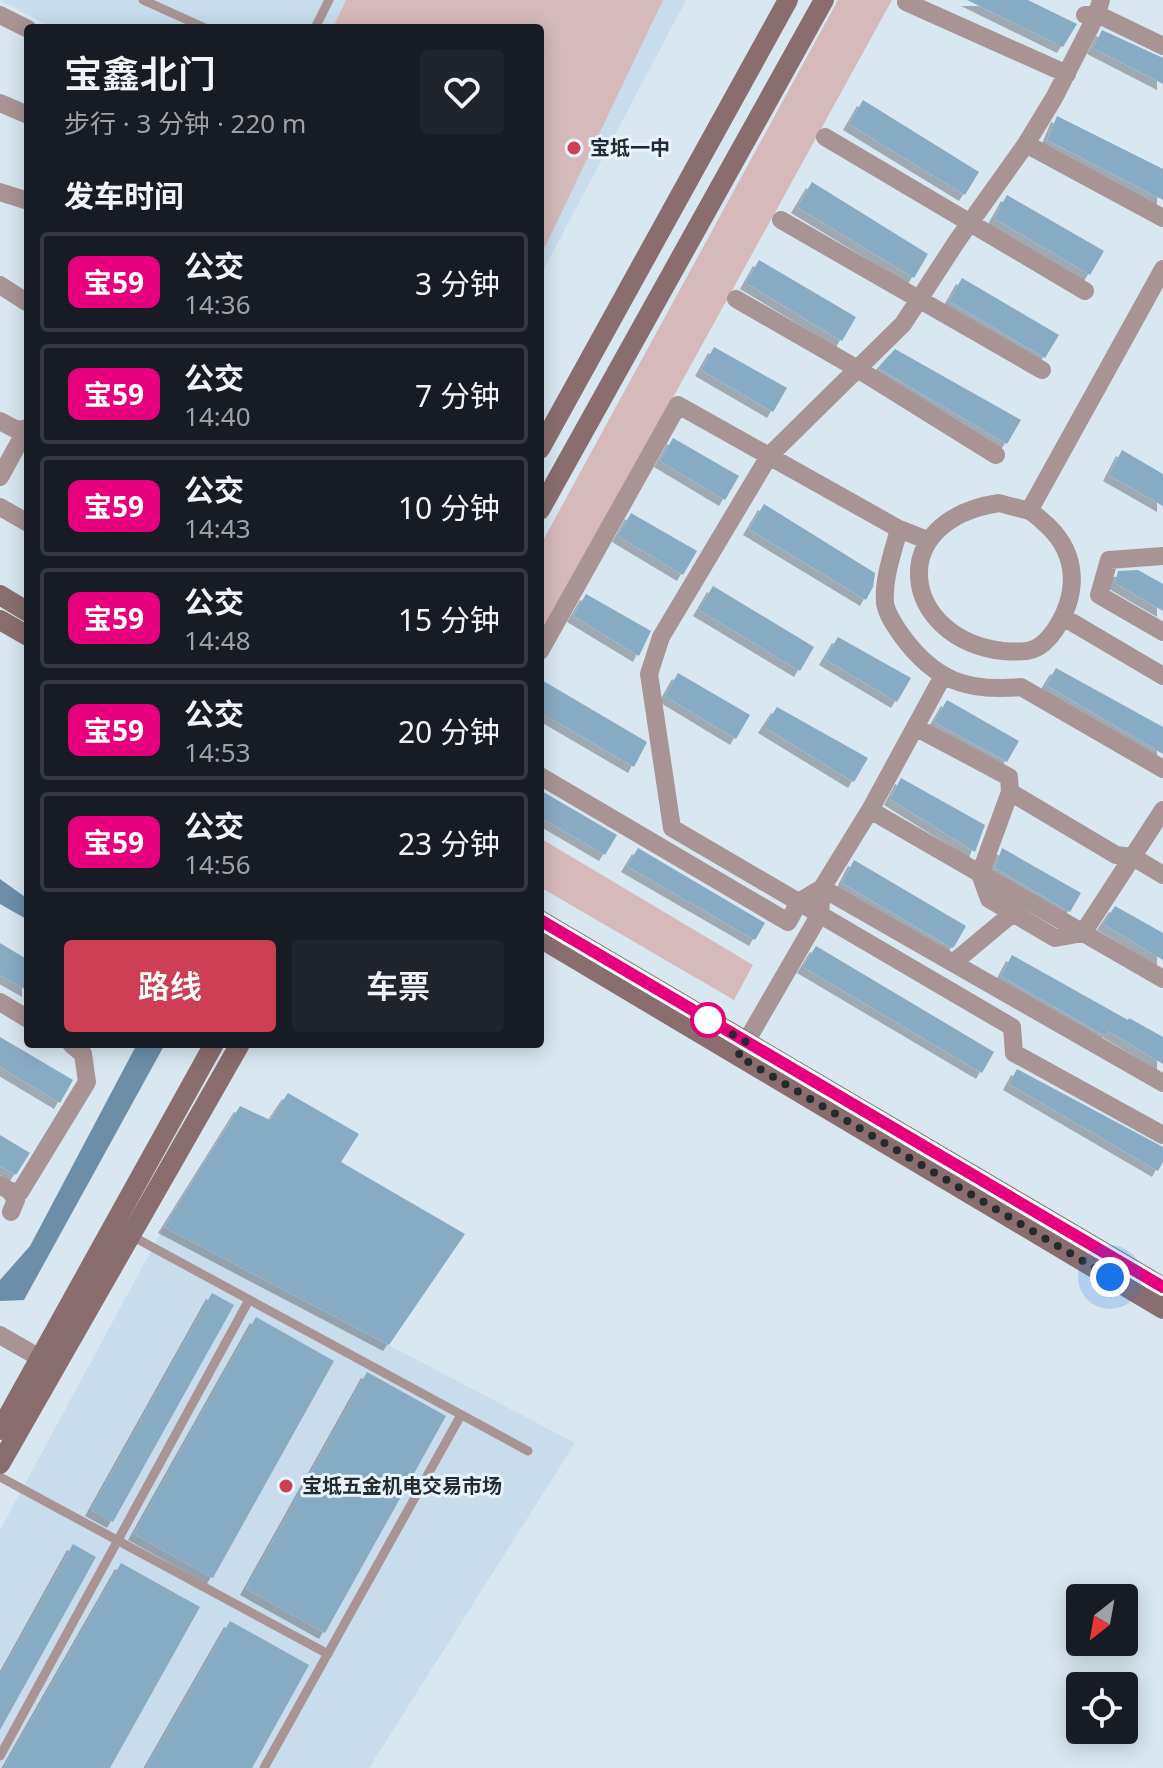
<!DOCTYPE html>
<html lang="zh">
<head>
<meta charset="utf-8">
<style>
  :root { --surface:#171b24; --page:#20242c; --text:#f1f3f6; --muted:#9ea1a6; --line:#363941; --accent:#ce3e55 }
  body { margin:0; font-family:"Noto Sans","Noto Sans SC",sans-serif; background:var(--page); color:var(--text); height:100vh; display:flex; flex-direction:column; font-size:30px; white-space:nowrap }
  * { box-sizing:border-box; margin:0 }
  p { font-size:26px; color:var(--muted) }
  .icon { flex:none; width:44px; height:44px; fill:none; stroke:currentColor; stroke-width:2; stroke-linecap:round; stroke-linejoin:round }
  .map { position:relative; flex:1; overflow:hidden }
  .panel { position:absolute; left:24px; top:24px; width:520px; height:1024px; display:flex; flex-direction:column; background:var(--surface); border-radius:8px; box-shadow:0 4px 20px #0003 }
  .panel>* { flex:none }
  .badge { padding:0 16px; border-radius:12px; font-size:28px; line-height:52px }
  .needle { width:52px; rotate:211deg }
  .fabs { position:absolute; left:1066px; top:1584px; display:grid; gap:16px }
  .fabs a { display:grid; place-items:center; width:72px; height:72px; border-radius:8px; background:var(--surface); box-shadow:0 4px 20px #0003; font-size:40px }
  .you { position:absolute; width:40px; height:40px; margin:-20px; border:6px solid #fff; border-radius:50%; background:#1a73e8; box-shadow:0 0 0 12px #1a73e833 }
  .map>.badge { position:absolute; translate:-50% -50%; box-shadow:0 0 0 4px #fff }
  h2 { padding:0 40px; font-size:30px; line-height:72px }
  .round { display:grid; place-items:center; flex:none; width:84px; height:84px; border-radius:8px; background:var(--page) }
  .headline { display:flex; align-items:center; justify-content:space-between; height:136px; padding:0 40px }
  h1 { font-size:38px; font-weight:600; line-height:60px }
  .primary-button { display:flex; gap:16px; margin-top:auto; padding:16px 40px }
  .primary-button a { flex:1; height:92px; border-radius:8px; background:var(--accent); color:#fff; font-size:32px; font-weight:600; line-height:92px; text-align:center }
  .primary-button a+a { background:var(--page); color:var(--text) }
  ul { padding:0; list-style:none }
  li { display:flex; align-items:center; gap:24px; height:100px; margin:0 16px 12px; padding:0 24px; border:4px solid var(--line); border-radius:8px }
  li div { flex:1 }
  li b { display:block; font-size:30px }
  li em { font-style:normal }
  li .badge { min-width:88px; font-weight:700; text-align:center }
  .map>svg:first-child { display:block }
  .built { fill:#c8dceb }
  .green { fill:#d6b9ba }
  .water { fill:#6c8fa7 }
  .building { fill:#88abc4; filter:url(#shadow) }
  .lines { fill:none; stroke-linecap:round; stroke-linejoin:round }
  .service { stroke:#a89495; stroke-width:9 }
  .minor { stroke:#a89495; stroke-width:18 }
  .secondary { stroke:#8a6e6f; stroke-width:20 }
  .line-casing { stroke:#fff; stroke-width:18 }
  .line { stroke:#e6007e; stroke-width:12 }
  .walk { stroke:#252a2e; stroke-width:8; stroke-dasharray:0 14.4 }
  .poi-dot { fill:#ce3e55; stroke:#e7f4ff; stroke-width:3 }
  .stop-dot { fill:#fff; stroke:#e6007e; stroke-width:4 }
  .labels { text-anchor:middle; stroke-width:6; stroke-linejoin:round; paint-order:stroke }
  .poi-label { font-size:20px; font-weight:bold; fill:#252a2e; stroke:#e7f4ff; text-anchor:start }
</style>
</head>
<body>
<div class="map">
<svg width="1163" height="1768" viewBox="0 0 1163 1768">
  <defs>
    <filter id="shadow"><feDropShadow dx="-6" dy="6" stdDeviation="0" flood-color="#0004"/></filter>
  </defs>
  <rect width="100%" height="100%" fill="#d9e7f1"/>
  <!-- built -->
  <path class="built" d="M0 0H686L544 269 540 267V28H53Z
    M164 1227 575 1443 369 1768H0V1530Z"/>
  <!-- green -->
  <path class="green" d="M346 0H663L545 247 540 244V28H333Z
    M838 0H892L540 639V546Z
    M540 838 753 965 734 1000 540 887Z"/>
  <!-- water -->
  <path class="water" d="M0 879 28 899V920L0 904Z
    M137 1044H165L24 1300 0 1301V1280L30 1246Z"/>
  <!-- building -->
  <path class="building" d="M967 0H1028L1077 24 1063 47Z
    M1102 30 1163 58V84L1093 48Z
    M863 100 979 172 965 195 849 124Z
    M1057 116 1163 169V200L1047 140Z
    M812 182 928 254 914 278 797 207Z
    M1007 195 1104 251 1090 275 994 218Z
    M759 260 856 317 842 341 746 283Z
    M962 278 1059 335 1045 358 949 301Z
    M714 347 787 388 773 412 701 370Z
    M895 349 1021 420 1007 444 878 368Z
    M673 438 739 476 725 500 660 461Z
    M1122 450 1163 474V506L1109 475Z
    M764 504 875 573 873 587 866 600 749 529Z
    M631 513 697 551 683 575 618 536Z
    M1138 570 1163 584V611L1115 583 1118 571Z
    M713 586 814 647 800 671 699 610Z
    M586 594 651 631 639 656 573 616Z
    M838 637 911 678 897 702 825 659Z
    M1056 668 1163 727V754L1046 685Z
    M678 673 750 715 736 739 665 696Z
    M540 679 647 742 634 767 540 712Z
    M947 700 1019 741 1007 762 934 722Z
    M777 707 868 758 854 782 764 727Z
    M901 778 985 825 975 852 890 799Z
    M540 790 617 835 605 855 540 817Z
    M638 848 765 923 755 940 627 866Z
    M1002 848 1081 893 1070 912 995 868Z
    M854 860 966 926 954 947 952 948 842 883Z
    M1115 906 1163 933V960L1103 924Z
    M0 943 28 960V991L0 975Z
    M816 946 994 1052 982 1073 803 967Z
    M1012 955 1128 1020 1129 1018 1163 1037V1064L1108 1031 1105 1036 1001 976Z
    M0 1037 73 1080 60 1103 0 1067Z
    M1017 1069 1163 1147V1162L1158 1171 1009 1084Z
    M288 1093 359 1134 341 1162 465 1234 389 1345 164 1227 240 1106 270 1120Z
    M0 1135 30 1153 16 1175 0 1166Z
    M212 1293 234 1305 113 1522 91 1510Z
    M256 1317 334 1361 213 1578 134 1534Z
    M367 1372 446 1416 325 1633 246 1589Z
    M73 1544 96 1557 0 1730V1676Z
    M121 1563 200 1607 110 1768H4Z
    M230 1621 309 1665 252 1768H146Z"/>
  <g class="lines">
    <!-- service -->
    <path class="service" d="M143 0 205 28
      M315 28 329 0
      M130 1235 528 1451
      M0 1477 328 1654
      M0 1756 249 1300
      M264 1768 461 1415"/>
    <!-- minor -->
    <path class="minor" d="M1101 0 1097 14 1054 98 1026 144 957 241 903 324 769 456 661 637 649 674 672 828 1012 1027 1014 1053 1163 1135
      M906 2 1067 74
      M0 15 28 29
      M1085 15 1097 14 1163 46
      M0 103 28 115
      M825 137 1085 291
      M1026 144 1163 218
      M0 192 28 201
      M781 220 1042 370
      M0 285 28 303
      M736 299 856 368 996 455
      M0 421 17 430 28 428
      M0 477 26 430
      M999 503C1009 506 1019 508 1029 511 1036 514 1042 521 1048 526 1079 556 1078 595 1055 630 1040 652 1028 653 1003 651 903 640 881 521 999 503Z
      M0 507 28 523
      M1029 511 1163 269
      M899 529C893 552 883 579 885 603 887 615 895 626 902 636 935 681 967 692 1021 687L1163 769
      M1163 556 1109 560 1099 595 1163 632
      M1063 617 1163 676
      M540 651 678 405 899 529 927 540
      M915 727 1009 777 1010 792 1116 855 1133 857 1163 875
      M540 776 788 922 799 902 822 888 1163 1083
      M1010 792 980 874 989 899 1055 938 1083 933 1163 810
      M870 810 1163 979
      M953 963 1013 913
      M0 1002 28 1019
      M739 1054 820 914 822 888 870 810 943 676
      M0 1185 10 1191 20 1192 87 1082 83 1054 71 1044
      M10 1191 16 1200 11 1212
      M0 1335 40 1358"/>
    <!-- secondary -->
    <path class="secondary" d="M540 449 788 0
      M540 510 824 0
      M0 595 28 612
      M0 620 28 636
      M540 920 1163 1287
      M540 938 1163 1309
      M0 1430 214 1044
      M0 1464 240 1044"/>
  </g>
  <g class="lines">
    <defs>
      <path id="line" d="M540 920 1163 1287"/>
    </defs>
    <!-- line casing -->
    <use href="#line" class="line-casing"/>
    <!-- line -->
    <use href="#line" class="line"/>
    <!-- walk -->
    <path class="walk" d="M708 1020 746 1042 738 1056 1110 1277"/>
  </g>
  <!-- markers -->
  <g class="poi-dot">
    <circle cx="574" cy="148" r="8"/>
    <circle cx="286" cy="1486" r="8"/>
  </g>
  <circle class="stop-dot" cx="708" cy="1020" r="16"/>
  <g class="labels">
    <!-- poi labels -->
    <g class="poi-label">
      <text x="590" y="155">宝坻一中</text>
      <text x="302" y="1493">宝坻五金机电交易市场</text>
    </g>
  </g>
</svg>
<div class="fabs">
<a><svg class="needle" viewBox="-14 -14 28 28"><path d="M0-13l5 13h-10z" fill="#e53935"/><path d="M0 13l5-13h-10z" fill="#9ea1a6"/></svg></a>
<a><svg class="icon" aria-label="locate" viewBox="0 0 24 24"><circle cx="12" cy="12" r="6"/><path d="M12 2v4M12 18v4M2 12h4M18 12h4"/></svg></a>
</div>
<div class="you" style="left:1110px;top:1277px"></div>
<section class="panel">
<div class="headline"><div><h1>宝鑫北门</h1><p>步行 · 3 分钟 · 220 m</p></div><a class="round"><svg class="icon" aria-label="heart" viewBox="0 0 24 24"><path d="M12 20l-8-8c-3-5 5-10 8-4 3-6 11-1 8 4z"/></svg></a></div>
<h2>发车时间</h2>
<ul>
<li><span class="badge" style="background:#e6007e;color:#fff">宝59</span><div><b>公交</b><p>14:36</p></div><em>3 分钟</em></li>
<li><span class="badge" style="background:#e6007e;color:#fff">宝59</span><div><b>公交</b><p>14:40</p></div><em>7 分钟</em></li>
<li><span class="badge" style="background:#e6007e;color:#fff">宝59</span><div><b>公交</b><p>14:43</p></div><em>10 分钟</em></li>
<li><span class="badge" style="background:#e6007e;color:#fff">宝59</span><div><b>公交</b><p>14:48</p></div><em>15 分钟</em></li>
<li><span class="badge" style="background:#e6007e;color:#fff">宝59</span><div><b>公交</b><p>14:53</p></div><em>20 分钟</em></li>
<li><span class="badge" style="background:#e6007e;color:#fff">宝59</span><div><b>公交</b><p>14:56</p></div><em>23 分钟</em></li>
</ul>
<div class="primary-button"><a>路线</a><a>车票</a></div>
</section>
</div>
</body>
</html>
